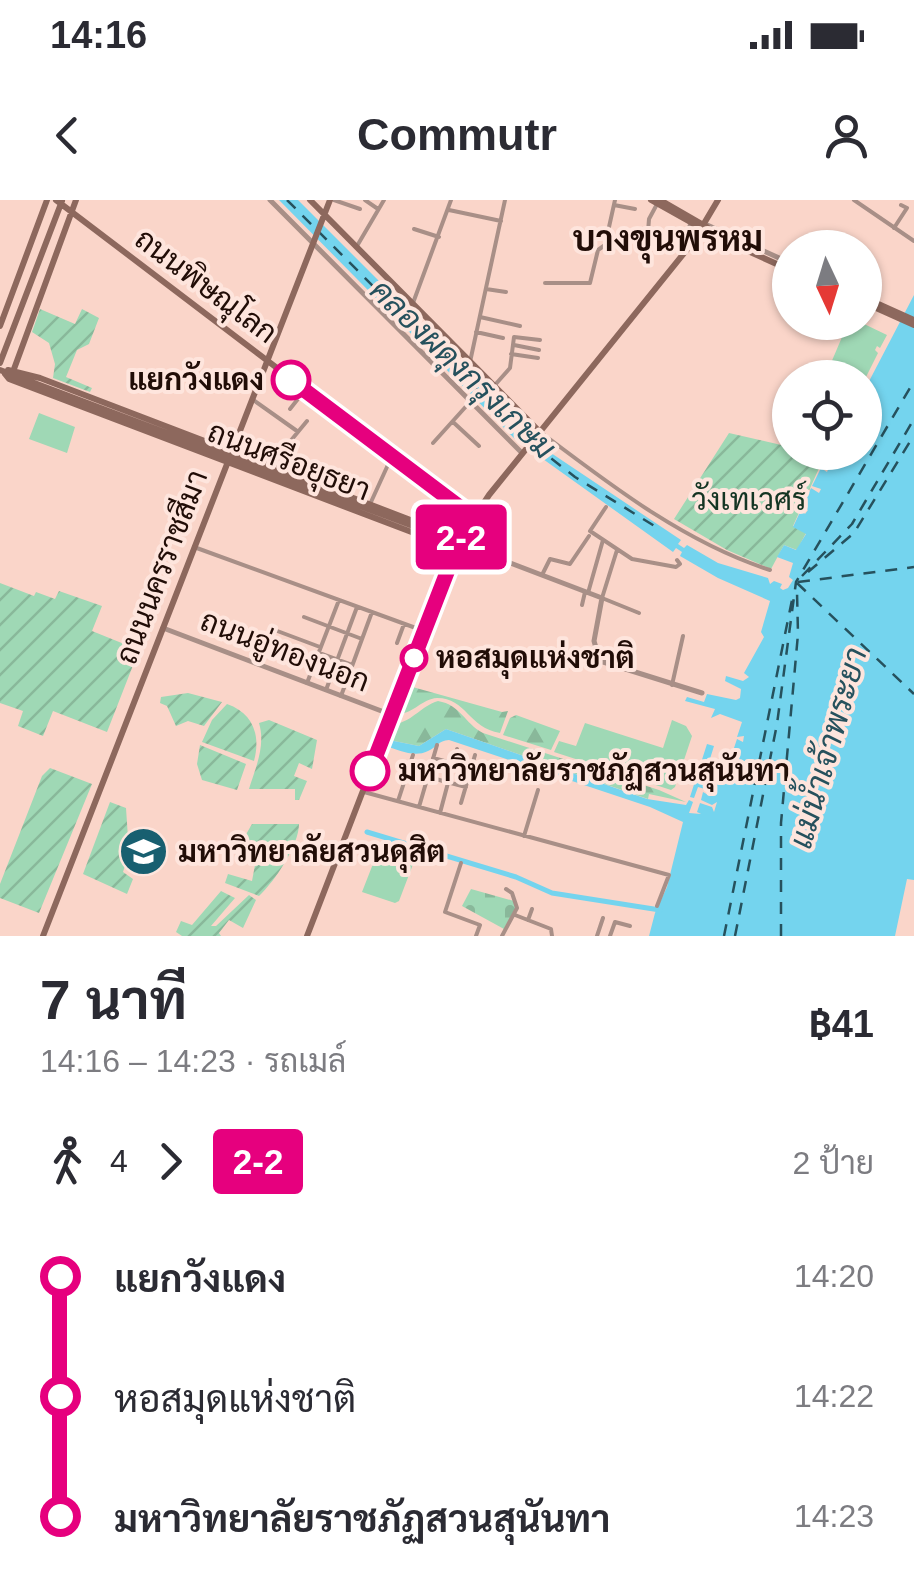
<!DOCTYPE html>
<html lang="th">
<head>
<meta charset="utf-8">
<style>
  :root { --surface:#fff; --page:#f7f7f7; --text:#2b2b33; --muted:#7c7c81 }
  body { margin:0; font-family:Arial,Sarabun,sans-serif; background:var(--page); color:var(--text); height:100vh; display:flex; flex-direction:column; font-size:38px; white-space:nowrap }
  * { box-sizing:border-box; margin:0 }
  p { font-size:32px; color:var(--muted) }
  .icon { flex:none; width:55px; height:55px; fill:none; stroke:currentColor; stroke-width:2; stroke-linecap:round; stroke-linejoin:round }
  .map { position:relative; height:736px; overflow:hidden }
  .side { display:flex; flex-direction:column; background:var(--surface); flex:1 }
  .side>* { flex:none }
  .badge { padding:0 20px; border-radius:8px; font-size:35px; line-height:65px }
  .needle { width:65px; rotate:176deg }
  .buttons { position:absolute; left:772px; top:30px; display:grid; gap:20px }
  .buttons a { display:grid; place-items:center; width:110px; height:110px; border-radius:50%; background:var(--surface); box-shadow:0 2px 8px #0004; font-size:50px }
  .map>.badge { position:absolute; translate:-50% -50%; box-shadow:0 0 0 5px #fff }
  .legs { display:flex; align-items:center; gap:15px; height:110px; padding:0 40px; font-size:32px }
  .legs p { margin-inline-start:auto }
  .headline { display:flex; align-items:center; justify-content:space-between; height:170px; padding:0 40px }
  h1 { font-size:55px; font-weight:700; line-height:75px }
  ul { padding:0 40px; list-style:none }
  li { display:flex; align-items:center; gap:35px; height:120px; font-size:38px }
  li i { display:grid; place-items:center; width:15px; height:100%; margin:0 12px; background:currentColor }
  li i::after { content:''; width:25px; height:25px; margin:-12px; border:8px solid; border-radius:50%; background:var(--surface) }
  li p { margin-inline-start:auto }
  li:first-child i { background:linear-gradient(#0000 50%,currentColor 0) }
  li:last-child i { background:linear-gradient(currentColor 50%,#0000 0) }
  .status { display:flex; justify-content:space-between; align-items:center; height:70px; padding:0 50px; background:var(--surface); direction:ltr }
  .status svg { height:28px; fill:currentColor }
  header { display:flex; justify-content:space-between; align-items:center; height:130px; padding:0 40px; background:var(--surface); font-size:45px; font-weight:700 }
  .map>svg:first-child { display:block }
  .grass { fill:#9fd8b5 }
  .forest { fill:url(#forest-firs) }
  .cemetery { fill:url(#cemetery-stones) }
  .garden { fill:url(#garden-furrows) }
  .water { fill:#74d4ee }
  .lines { fill:none; stroke-linecap:round; stroke-linejoin:round }
  .canal { stroke:#74d4ee; stroke-width:5 }
  .ferry { stroke:#26515d; stroke-width:2.5; stroke-dasharray:12 10; stroke-linecap:butt }
  .minor { stroke:#a88f87; stroke-width:4 }
  .tertiary { stroke:#a88f87; stroke-width:5 }
  .secondary { stroke:#8d685d; stroke-width:6 }
  .line-1-casing { stroke:#fff; stroke-width:22 }
  .line-1 { stroke:#e6007e; stroke-width:15 }
  .stop-1-dot { fill:#fff; stroke:#e6007e; stroke-width:5 }
  .labels { text-anchor:middle; stroke-width:8; stroke-linejoin:round; paint-order:stroke }
  .street-label { font-size:30px; fill:#210d07; stroke:#fee5dd }
  .stop-label { font-size:30px; font-weight:bold; fill:#210d07; stroke:#fee5dd; text-anchor:start }
  .park-label { font-size:30px; fill:#143523; stroke:#fee5dd }
  .poi-label { font-size:30px; font-weight:bold; fill:#210d07; stroke:#fee5dd; text-anchor:start }
  .water-label { font-size:32px; font-style:italic; fill:#26515d; stroke:#fee5dd }
  .quarter-label { font-size:35px; font-weight:bold; fill:#210d07; stroke:#fee5dd }
</style>
</head>
<body>
<div class="status"><b>14:16</b><svg viewBox="0 0 49 12"><path d="M0 12V9h3v3zM5 12V6h3v6zM10 12V3h3v9zM15 12V0h3v12zM26 1h20v11H26zM47 4h2v5h-2z"/></svg></div>
<header><svg class="icon" aria-label="back" viewBox="0 0 24 24"><path d="M15 5l-7 7 7 7"/></svg>Commutr<svg class="icon" aria-label="person" viewBox="0 0 24 24"><circle cx="12" cy="8" r="4"/><path d="M4 21q1-7 8-7t8 7"/></svg></header>
<div class="map">
<svg width="914" height="736" viewBox="0 0 914 736">
  <defs>
    <pattern id="forest-firs" width="22" height="20" patternUnits="userSpaceOnUse" patternTransform="scale(2.5)"><rect width="22" height="20" fill="#9fd8b5"/><path d="M5 1l3.5 6h-7zM16 11l3.5 6h-7z" fill="#89b89a"/></pattern>
    <pattern id="cemetery-stones" width="16" height="16" patternUnits="userSpaceOnUse" patternTransform="scale(2.5)"><rect width="16" height="16" fill="#9fd8b5"/><path d="M2 7V4a2 2 0 0 1 4 0v3zM10 15v-3a2 2 0 0 1 4 0v3z" fill="#89b89a"/></pattern>
    <pattern id="garden-furrows" width="10" height="10" patternUnits="userSpaceOnUse" patternTransform="scale(2.5)"><rect width="10" height="10" fill="#9fd8b5"/><path d="M-1 1l2-2M0 10L10 0M9 11l2-2" fill="none" stroke="#89b89a"/></pattern>
  </defs>
  <rect width="100%" height="100%" fill="#fad5c9"/>
  <!-- grass -->
  <path class="grass" d="M848 123H862L887 135 880 148 877 146 875 150 878 153 865 179 817 177 821 168 828 170Z
    M39 213 75 227 67 253 29 239Z
    M672 520 686 526 692 536 675 587 671 590 554 552 559 541 576 546 585 523 663 548Z
    M380 646 415 659 399 701 395 703 362 692Z"/>
  <!-- forest -->
  <path class="forest" d="M409 486 502 512 508 511 500 533C469 528 466 498 437 498 422 499 414 513 399 514Z
    M438 501C461 505 464 523 483 533L659 590 686 602 649 594 648 599 446 529 419 546 389 540 396 524C414 520 421 506 438 501Z
    M516 515 560 531 551 550 503 535 510 518Z"/>
  <!-- cemetery -->
  <path class="cemetery" d="M471 689 514 701 516 707 504 729 462 706Z"/>
  <!-- garden -->
  <path class="garden" d="M40 109 75 124 82 109 99 118 89 144 77 150 66 177 92 188 90 192 53 178 55 164 49 143 32 132Z
    M729 233 790 247V252L825 255 793 326 806 333 797 350 784 345 771 369 727 350 674 319Z
    M0 383 34 396 36 392 55 399 59 391 102 406 92 431 139 450 107 532 53 511 43 536 18 526 23 511 0 503Z
    M188 493 222 502 204 526 188 521 176 526 167 506 160 503 161 497Z
    M227 504C253 513 261 535 254 561L202 542 212 520Z
    M269 520 317 540 312 569 299 563 294 576 307 581 299 600H295V589H249C255 569 266 546 259 523Z
    M200 545 246 564 237 590 202 580 197 564Z
    M50 568 92 584 39 713 0 698V684L42 576Z
    M110 602 126 608 129 653 123 672 133 679 127 694 83 674Z
    M252 624H299C299 645 275 681 259 696L225 683 228 674 252 681 255 665 237 657V650Z
    M221 691 235 698 211 726H216L249 695 256 700 243 728 229 720 219 733 221 736H182L176 732 181 721 192 725Z"/>
  <!-- water -->
  <path class="water" d="M279 0H298L551 253 681 340 678 344 684 348 687 345 718 363 768 378 770 384 774 381 782 384 780 388 783 390 788 388 793 380 789 377 793 363 777 357 784 345 796 350 806 334 793 327 801 310 805 314 808 310 802 308 811 288 819 293 821 289 812 286 821 268 827 272 829 267 822 266 826 253 865 252V189L914 95V680L907 679 895 736H649L655 713 667 687 683 622 650 607 449 540C438 541 437 547 428 551 414 558 399 550 386 546L389 540 419 546 446 529 647 599 686 605 689 600 693 602 689 613 701 614 697 612 700 603 712 607 714 612 717 602 712 605 701 600 703 592 710 596 712 591 698 587 694 598 690 597 707 544 714 546 705 575 723 581 737 539 743 542 744 536 737 537 742 522 720 514 711 518 715 509 685 501 687 497 704 502 707 494 736 500 740 498 741 489 725 481 726 476 743 481 749 477 744 473 764 437 761 432 770 401 718 378 680 356 682 352 676 348 673 352 515 239Z"/>
  <g class="lines">
    <!-- canal -->
    <path class="canal" d="M367 632 516 677 552 693 660 710"/>
    <!-- ferry -->
    <path class="ferry" d="M287 0 444 157 458 162 463 176 528 240
      M534 245 575 277 661 330
      M808 372 854 333 914 235
      M802 376 852 324 914 219
      M798 382 914 367
      M797 383 914 494
      M724 736 793 395
      M735 736 777 524 796 382 914 181
      M781 736V623L798 434 797 392"/>
    <!-- minor -->
    <path class="minor" d="M334 0 360 9
      M365 0 378 9
      M854 0 914 41
      M614 5 635 9
      M449 10 501 21
      M894 28 907 8 901 5
      M414 29 439 37
      M648 32 649 19 656 6
      M357 46 384 0
      M545 83H590L598 50 605 45 615 0
      M486 89 506 92
      M413 103 451 0
      M480 117 520 126
      M476 132 503 138
      M514 145 539 150
      M511 154 538 158
      M470 162 505 0
      M494 186 510 168 514 137 540 140
      M252 199 297 231
      M290 209 305 190
      M453 222 479 246
      M539 231C609 284 685 343 770 370
      M433 243 470 202
      M269 267 307 221
      M371 302 392 256
      M606 307 590 331 632 359 676 367 680 364 677 360
      M194 347 424 431
      M617 350 602 398 639 413
      M542 375 550 359 570 364 589 336
      M588 393 603 340
      M582 405 585 392
      M304 417 362 439
      M272 429 320 447
      M397 443 404 424
      M580 450 595 453
      M319 453 352 465
      M307 483 339 400
      M672 485 683 436
      M326 490 357 407
      M341 496 372 412
      M433 558 471 568
      M428 577 466 587
      M364 592 669 675 657 706
      M398 601 413 555
      M461 603 475 555
      M419 607 437 545
      M440 613 457 549
      M524 636 538 590
      M461 663 445 712 480 725 476 736
      M515 715 551 729 552 736
      M528 720 532 709
      M502 736 517 708 512 693 506 689
      M597 736 603 718
      M610 736 615 722 630 726"/>
    <!-- tertiary -->
    <path class="tertiary" d="M270 0 522 253
      M705 24 790 63
      M690 26 693 42 711 36
      M458 343 602 398 594 441 600 461 702 493
      M163 428 392 515"/>
    <!-- secondary -->
    <path class="secondary" d="M56 0 473 317
      M310 0 539 231
      M651 0 717 37 790 70
      M660 0 707 27
      M865 98 914 120
      M865 103 914 125
      M0 126 47 0
      M0 163 62 1
      M14 169 76 0
      M0 170 458 343
      M8 170 40 178 460 339
      M5 174 9 179 422 336 440 343 449 341
      M43 736 330 0
      M307 736 460 339 489 295 693 42 718 0"/>
  </g>
  <g class="lines">
    <defs>
      <path id="line-1" d="M291 180 473 317 458 344 370 571"/>
    </defs>
    <!-- line-1 casing -->
    <use href="#line-1" class="line-1-casing"/>
    <!-- line-1 -->
    <use href="#line-1" class="line-1"/>
  </g>
  <!-- icons -->
  <defs>
    <symbol id="university-disc" viewBox="-11 -11 22 22"><circle r="9.5" fill="#185f70" stroke="#fee5dd"/><path d="M0-5L7-2L0 1L-7-2ZM-4 1L0 2.5L4 1V4Q0 6-4 4Z" fill="#fff"/></symbol>
  </defs>
  <g fill-rule="evenodd">
    <use href="#university-disc" x="116" y="624" width="55" height="55"/>
  </g>
  <!-- markers -->
  <g class="stop-1-dot">
    <circle cx="291" cy="180" r="18"/>
    <circle cx="414" cy="458" r="12"/>
    <circle cx="370" cy="571" r="18"/>
  </g>
  <g class="labels">
    <!-- street labels -->
    <g class="street-label">
      <text transform="translate(206 86) rotate(37)" y="10">ถนนพิษณุโลก</text>
      <text transform="translate(289 261) rotate(21)" y="10">ถนนศรีอยุธยา</text>
      <text transform="translate(162 367) rotate(-69)" y="10">ถนนนครราชสีมา</text>
      <text transform="translate(285 451) rotate(21)" y="10">ถนนอู่ทองนอก</text>
    </g>
    <!-- stop labels -->
    <g class="stop-label">
      <text x="264" y="190" text-anchor="end">แยกวังแดง</text>
      <text x="436" y="468">หอสมุดแห่งชาติ</text>
      <text x="398" y="581">มหาวิทยาลัยราชภัฏสวนสุนันทา</text>
    </g>
    <!-- park labels -->
    <g class="park-label">
      <text x="749" y="310">วังเทเวศร์</text>
    </g>
    <!-- poi labels -->
    <g class="poi-label">
      <text x="178" y="662">มหาวิทยาลัยสวนดุสิต</text>
    </g>
    <!-- water labels -->
    <g class="water-label">
      <text transform="translate(463 169) rotate(44)" y="11">คลองผดุงกรุงเกษม</text>
      <text transform="translate(828 548) rotate(-74)" y="11">แม่น้ำเจ้าพระยา</text>
    </g>
    <!-- quarter labels -->
    <g class="quarter-label">
      <text x="668" y="51">บางขุนพรหม</text>
    </g>
  </g>
</svg>
<div class="buttons">
<a><svg class="needle" viewBox="-14 -14 28 28"><path d="M0-13l5 13h-10z" fill="#e53935"/><path d="M0 13l5-13h-10z" fill="#7c7c81"/></svg></a>
<a><svg class="icon" aria-label="locate" viewBox="0 0 24 24"><circle cx="12" cy="12" r="6"/><path d="M12 2v4M12 18v4M2 12h4M18 12h4"/></svg></a>
</div>
<b class="badge" style="left:461px;top:337px;background:#e6007e;color:#fff">2-2</b>
</div>
<section class="side">
<div class="headline"><div><h1>7 นาที</h1><p>14:16 – 14:23 · รถเมล์</p></div><b>฿41</b></div>
<div class="legs"><svg class="icon" aria-label="walk" viewBox="0 0 24 24"><circle cx="13" cy="4" r="2"/><path d="M13 8l-2 6 4 7M11 14l-3 7M7 12l3-4h3l4 4"/></svg>4<svg class="icon" aria-label="forward" viewBox="0 0 24 24"><path d="M9 5l7 7-7 7"/></svg><b class="badge" style="background:#e6007e;color:#fff">2-2</b><p>2 ป้าย</p></div>
<ul>
<li><i style="color:#e6007e"></i><b>แยกวังแดง</b><p>14:20</p></li>
<li><i style="color:#e6007e"></i><span>หอสมุดแห่งชาติ</span><p>14:22</p></li>
<li><i style="color:#e6007e"></i><b>มหาวิทยาลัยราชภัฏสวนสุนันทา</b><p>14:23</p></li>
</ul>
</section>
</body>
</html>
